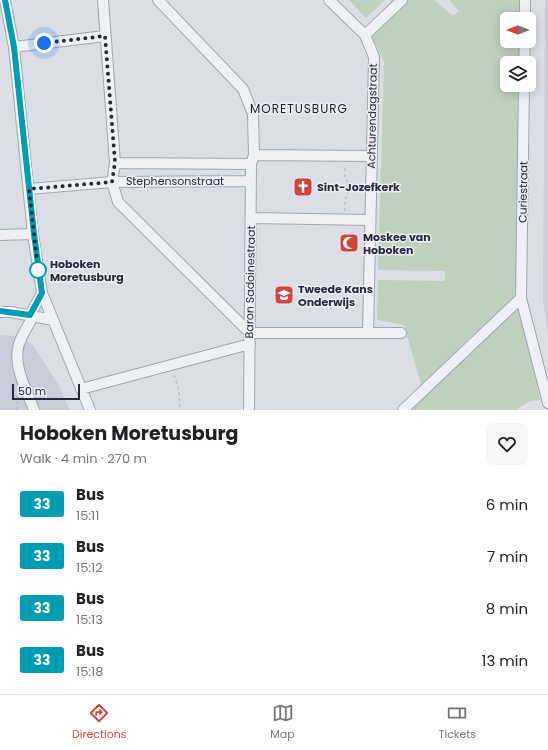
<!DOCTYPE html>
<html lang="en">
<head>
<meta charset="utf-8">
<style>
  :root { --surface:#fff; --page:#f6f6f6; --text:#202124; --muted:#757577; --line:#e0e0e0; --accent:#d3433b }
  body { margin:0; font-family:Poppins,sans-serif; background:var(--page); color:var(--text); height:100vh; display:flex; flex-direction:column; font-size:15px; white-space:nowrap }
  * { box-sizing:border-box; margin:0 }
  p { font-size:13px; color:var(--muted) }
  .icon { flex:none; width:22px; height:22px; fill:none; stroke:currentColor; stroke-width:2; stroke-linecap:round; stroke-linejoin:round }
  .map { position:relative; height:410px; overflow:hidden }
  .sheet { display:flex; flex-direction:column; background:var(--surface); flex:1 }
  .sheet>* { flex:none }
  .badge { padding:0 8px; border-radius:3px; font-size:14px; line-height:26px }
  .needle { width:26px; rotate:270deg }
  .controls { position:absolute; left:500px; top:12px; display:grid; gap:8px }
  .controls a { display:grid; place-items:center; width:36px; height:36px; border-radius:6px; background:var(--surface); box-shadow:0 2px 10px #0003; font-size:20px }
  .scale { position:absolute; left:12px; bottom:10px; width:68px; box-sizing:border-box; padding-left:4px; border:2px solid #25293e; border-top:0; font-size:11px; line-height:14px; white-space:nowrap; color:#25293e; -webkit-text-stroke:3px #ecedf5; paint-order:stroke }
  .you { position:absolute; width:20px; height:20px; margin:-10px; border:3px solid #fff; border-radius:50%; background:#1a73e8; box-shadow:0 0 0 6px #1a73e833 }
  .map>.badge { position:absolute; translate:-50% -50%; box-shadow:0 0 0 2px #fff }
  .round { display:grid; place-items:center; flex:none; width:42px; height:42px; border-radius:6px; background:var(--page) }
  .overview { display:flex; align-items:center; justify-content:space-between; height:68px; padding:0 20px }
  h1 { font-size:19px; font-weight:700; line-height:30px }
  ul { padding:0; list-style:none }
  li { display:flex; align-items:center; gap:12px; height:52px; padding:0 20px }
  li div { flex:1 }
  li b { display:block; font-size:15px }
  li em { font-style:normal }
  li .badge { min-width:44px; font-weight:700; text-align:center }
  .tab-bar { display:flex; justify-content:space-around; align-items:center; height:56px; border-top:1px solid var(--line); background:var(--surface); font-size:11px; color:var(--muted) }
  .tab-bar a { display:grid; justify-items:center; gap:2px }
  .tab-bar .active { color:var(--accent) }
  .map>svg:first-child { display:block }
  .built { fill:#cacdd9 }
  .green { fill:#bed1bd }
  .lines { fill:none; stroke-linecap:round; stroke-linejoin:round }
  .minor-casing { stroke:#a1a4b1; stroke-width:12 }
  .path { stroke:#babcc5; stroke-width:1.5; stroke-dasharray:3 3; stroke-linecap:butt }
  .minor { stroke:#eff0f5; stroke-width:10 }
  .line-casing { stroke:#fff; stroke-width:9 }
  .line { stroke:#009cb4; stroke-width:6 }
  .walk { stroke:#25293e; stroke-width:4; stroke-dasharray:0 7.2 }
  .stop-dot { fill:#fff; stroke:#009cb4; stroke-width:2 }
  .labels { text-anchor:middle; stroke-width:3; stroke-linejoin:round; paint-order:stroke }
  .street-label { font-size:11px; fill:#25293e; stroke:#ecedf5 }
  .poi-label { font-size:11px; font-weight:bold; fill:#25293e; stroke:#ecedf5; text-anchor:start }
  .stop-label { font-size:11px; font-weight:bold; fill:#25293e; stroke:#ecedf5; text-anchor:start }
  .neighbourhood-label { font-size:12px; letter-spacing:1px; fill:#181b2e; stroke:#ecedf5 }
</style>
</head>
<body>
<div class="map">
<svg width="548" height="410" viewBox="0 0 548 410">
  <rect width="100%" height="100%" fill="#dcdee7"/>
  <!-- built -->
  <path class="built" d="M545 0H548V333L543 301Z
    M0 335 17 336 32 344 58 384 70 410H0Z"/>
  <!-- green -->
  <path class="green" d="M349 0H385L366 18Z
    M409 0H434L453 16 459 11 449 0H522V19H507V41H521V63H507V85H521L517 291 540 400 530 401 516 410H409L422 388 404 325 377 320 378 280 445 281V271L378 270 384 62 372 36Z"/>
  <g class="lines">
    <defs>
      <path id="minor" d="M5 0 14 47 33 234 42 293 90 410
        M103 0 115 163 112 182 118 202 250 333H401
        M158 0 243 89 253 114 254 155 251 164 249 410
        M329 0 365 35 374 57 368 333
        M525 19V0
        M365 35 402 0
        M14 47 105 36
        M524 63 525 41
        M254 155 371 156
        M115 163 251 164
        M29 189 112 182 250 181
        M251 218 370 220
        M0 235 33 234
        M521 298 524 85
        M0 312H11L53 320
        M30 315 42 293
        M33 316C29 325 22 334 19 344 12 365 27 391 34 410
        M81 389 250 344
        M403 410 521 298 548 403"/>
    </defs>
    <!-- minor casing -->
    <use href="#minor" class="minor-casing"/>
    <!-- path -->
    <path class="path" d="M345 211V200L350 188 345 176V165
      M174 375 179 390 180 410
      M17 410V394"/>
    <!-- minor -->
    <use href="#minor" class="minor"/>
  </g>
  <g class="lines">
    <defs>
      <path id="line" d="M0 311 30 315 42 293 34 234 14 47 5 0"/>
    </defs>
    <!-- line casing -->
    <use href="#line" class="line-casing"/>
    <!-- line -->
    <use href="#line" class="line"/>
    <!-- walk -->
    <path class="walk" d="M38 270 29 189 112 182 115 162 105 36 44 43"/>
  </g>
  <!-- icons -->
  <defs>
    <symbol id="church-square" viewBox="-11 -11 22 22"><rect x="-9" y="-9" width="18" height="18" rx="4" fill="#d3433b" stroke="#ecedf5"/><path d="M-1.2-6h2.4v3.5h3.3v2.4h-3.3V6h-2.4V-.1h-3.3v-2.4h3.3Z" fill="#fff"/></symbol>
    <symbol id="mosque-square" viewBox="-11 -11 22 22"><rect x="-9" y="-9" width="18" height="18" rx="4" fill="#d3433b" stroke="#ecedf5"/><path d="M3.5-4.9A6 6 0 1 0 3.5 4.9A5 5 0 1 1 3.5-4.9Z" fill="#fff"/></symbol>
    <symbol id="school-square" viewBox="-11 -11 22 22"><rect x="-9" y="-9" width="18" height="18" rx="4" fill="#d3433b" stroke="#ecedf5"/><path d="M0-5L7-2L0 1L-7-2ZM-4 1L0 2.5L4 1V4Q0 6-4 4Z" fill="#fff"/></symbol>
  </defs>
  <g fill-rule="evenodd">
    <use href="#church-square" x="292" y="176" width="22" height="22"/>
    <use href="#mosque-square" x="338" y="232" width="22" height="22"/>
    <use href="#school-square" x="273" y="284" width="22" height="22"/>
  </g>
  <!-- markers -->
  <circle class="stop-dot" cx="38" cy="270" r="8"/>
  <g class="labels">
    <!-- street labels -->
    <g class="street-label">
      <text transform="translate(372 116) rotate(-89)" y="4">Achturendagstraat</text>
      <text x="175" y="185">Stephensonstraat</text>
      <text transform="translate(523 192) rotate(-89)" y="4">Curiestraat</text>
      <text transform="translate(250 282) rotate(-89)" y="4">Baron Sadoinestraat</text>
    </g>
    <!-- poi labels -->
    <g class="poi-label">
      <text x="317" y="191">Sint-Jozefkerk</text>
      <text x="363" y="241">Moskee van<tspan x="363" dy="13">Hoboken</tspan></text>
      <text x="298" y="293">Tweede Kans<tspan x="298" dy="13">Onderwijs</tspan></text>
    </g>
    <!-- stop labels -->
    <g class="stop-label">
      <text x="50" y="268">Hoboken<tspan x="50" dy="13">Moretusburg</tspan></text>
    </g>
    <!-- neighbourhood labels -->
    <g class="neighbourhood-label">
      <text x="299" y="113">MORETUSBURG</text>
    </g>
  </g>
</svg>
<div class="controls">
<a><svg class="needle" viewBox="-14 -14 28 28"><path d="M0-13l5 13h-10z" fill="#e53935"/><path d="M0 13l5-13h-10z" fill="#757577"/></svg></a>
<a><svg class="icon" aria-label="layers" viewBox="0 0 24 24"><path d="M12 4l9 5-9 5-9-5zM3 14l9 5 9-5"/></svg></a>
</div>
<div class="scale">50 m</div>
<div class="you" style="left:44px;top:43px"></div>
</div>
<section class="sheet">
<div class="overview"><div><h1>Hoboken Moretusburg</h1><p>Walk · 4 min · 270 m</p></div><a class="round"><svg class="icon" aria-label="heart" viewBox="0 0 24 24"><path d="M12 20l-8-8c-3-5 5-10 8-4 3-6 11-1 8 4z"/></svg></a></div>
<ul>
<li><span class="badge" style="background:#009cb4;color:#fff">33</span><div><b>Bus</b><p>15:11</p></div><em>6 min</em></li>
<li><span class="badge" style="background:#009cb4;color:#fff">33</span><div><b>Bus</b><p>15:12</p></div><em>7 min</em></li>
<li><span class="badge" style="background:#009cb4;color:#fff">33</span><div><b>Bus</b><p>15:13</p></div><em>8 min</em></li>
<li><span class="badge" style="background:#009cb4;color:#fff">33</span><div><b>Bus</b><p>15:18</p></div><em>13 min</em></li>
</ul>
</section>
<nav class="tab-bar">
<a class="active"><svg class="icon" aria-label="directions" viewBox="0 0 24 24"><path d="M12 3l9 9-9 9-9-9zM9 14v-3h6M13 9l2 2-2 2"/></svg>Directions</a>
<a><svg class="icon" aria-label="map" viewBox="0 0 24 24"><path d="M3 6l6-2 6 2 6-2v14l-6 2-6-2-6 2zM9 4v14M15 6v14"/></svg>Map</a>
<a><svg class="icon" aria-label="tickets" viewBox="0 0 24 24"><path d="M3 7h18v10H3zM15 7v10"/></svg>Tickets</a>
</nav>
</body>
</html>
